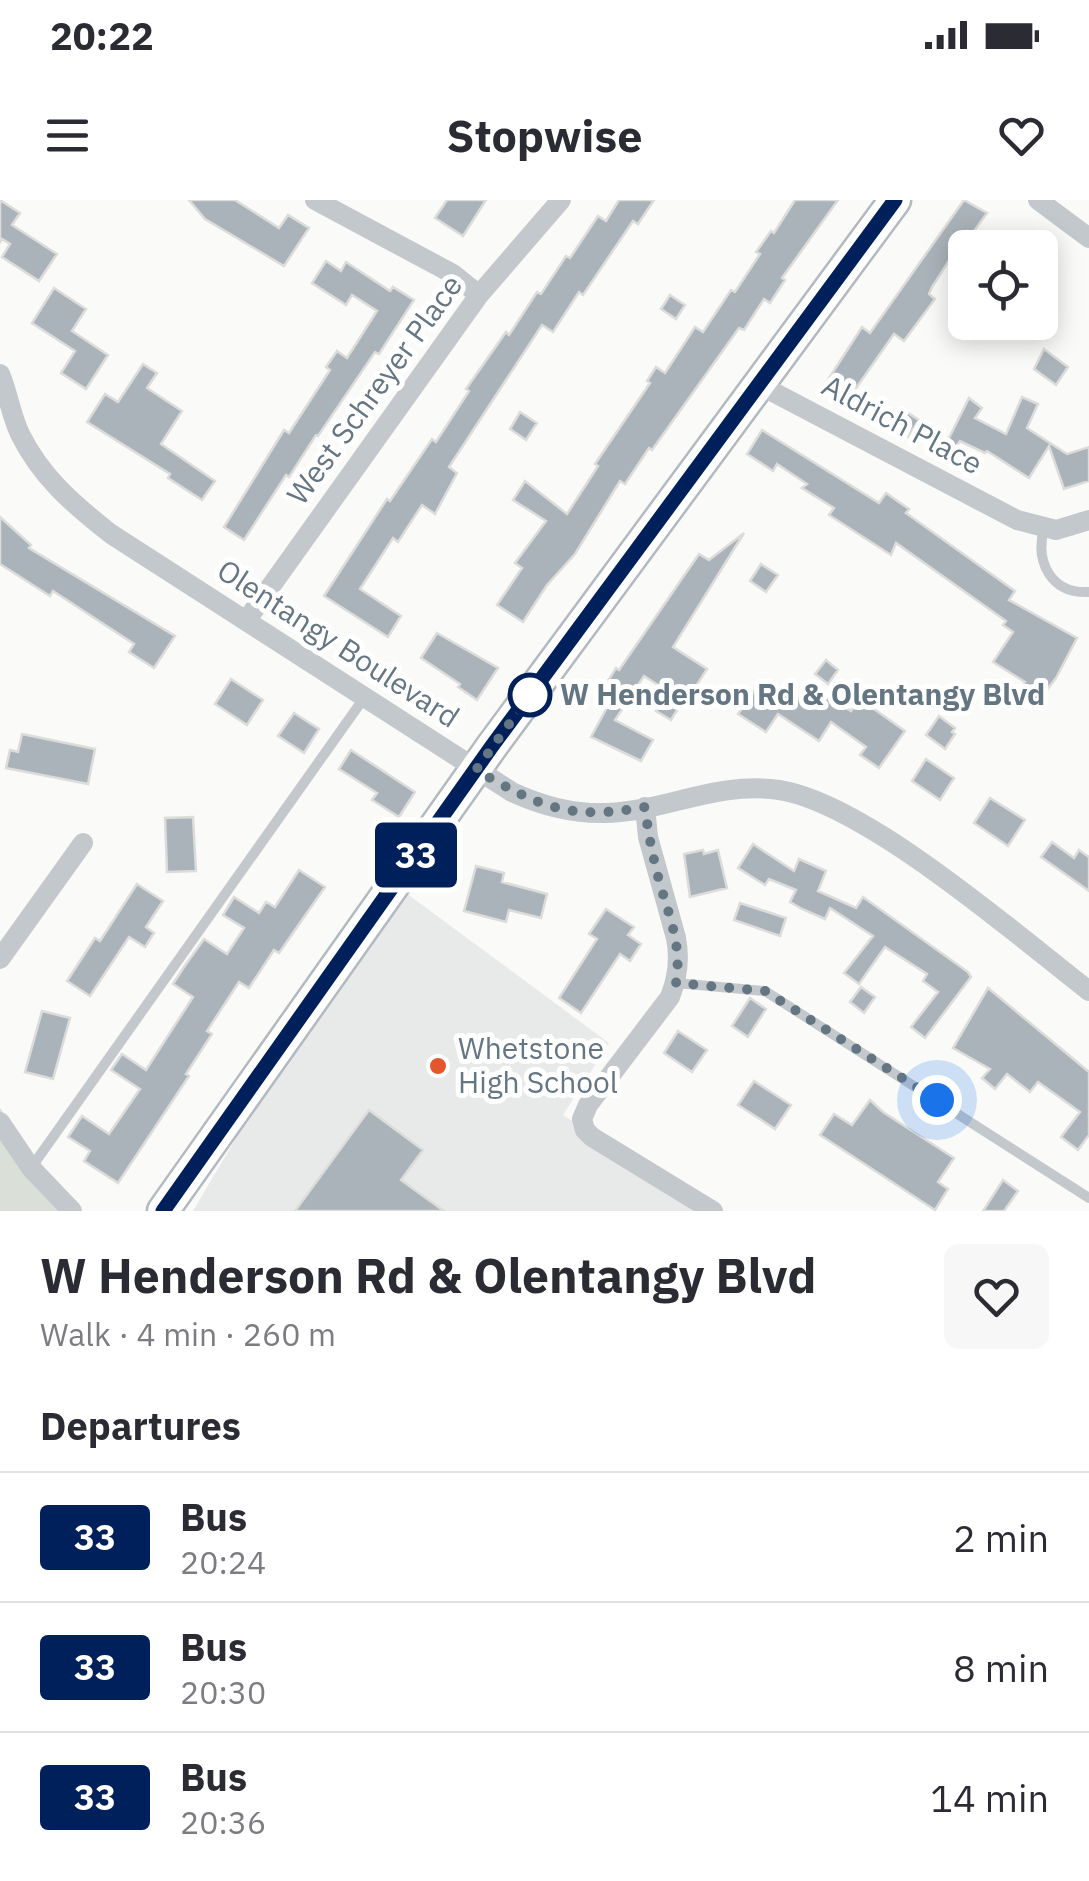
<!DOCTYPE html>
<html lang="en">
<head>
<meta charset="utf-8">
<style>
  :root { --surface:#fff; --page:#f7f7f7; --text:#2b2b33; --muted:#7c7c81; --line:#e1e1e2 }
  body { margin:0; font-family:"IBM Plex Sans",sans-serif; background:var(--page); color:var(--text); height:100vh; display:flex; flex-direction:column; font-size:38px; white-space:nowrap }
  * { box-sizing:border-box; margin:0 }
  p { font-size:32px; color:var(--muted) }
  .icon { flex:none; width:55px; height:55px; fill:none; stroke:currentColor; stroke-width:2; stroke-linecap:round; stroke-linejoin:round }
  .map { position:relative; height:1011px; overflow:hidden }
  .panel { display:flex; flex-direction:column; background:var(--surface); flex:1 }
  .panel>* { flex:none }
  .badge { padding:0 20px; border-radius:8px; font-size:35px; line-height:65px }
  .buttons { position:absolute; left:948px; top:30px; display:grid; gap:20px }
  .buttons a { display:grid; place-items:center; width:110px; height:110px; border-radius:15px; background:var(--surface); box-shadow:0 5px 25px #0003; font-size:50px }
  .you { position:absolute; width:50px; height:50px; margin:-25px; border:8px solid #fff; border-radius:50%; background:#1a73e8; box-shadow:0 0 0 15px #1a73e833 }
  .map>.badge { position:absolute; translate:-50% -50%; box-shadow:0 0 0 5px #fff }
  h2 { padding:0 40px; font-size:38px; line-height:90px }
  .round { display:grid; place-items:center; flex:none; width:105px; height:105px; border-radius:15px; background:var(--page) }
  .headline { display:flex; align-items:center; justify-content:space-between; height:170px; padding:0 40px }
  h1 { font-size:48px; font-weight:700; line-height:75px }
  ul { padding:0; list-style:none }
  li { display:flex; align-items:center; gap:30px; height:130px; padding:0 40px; border-top:2px solid var(--line) }
  li div { flex:1 }
  li b { display:block; font-size:38px }
  li em { font-style:normal }
  li .badge { min-width:110px; font-weight:700; text-align:center }
  .status { display:flex; justify-content:space-between; align-items:center; height:70px; padding:0 50px; background:var(--surface); direction:ltr }
  .status svg { height:28px; fill:currentColor }
  header { display:flex; justify-content:space-between; align-items:center; height:130px; padding:0 40px; background:var(--surface); font-size:45px; font-weight:700 }
  .map>svg:first-child { display:block }
  .built { fill:#e8e9e9 }
  .green { fill:#dadfd7 }
  .building { fill:#aab3b9; stroke:#dcdcda; stroke-width:2.5 }
  .lines { fill:none; stroke-linecap:round; stroke-linejoin:round }
  .secondary-casing { stroke:#b3babf; stroke-width:35 }
  .lane { stroke:#c3c8cc; stroke-width:10 }
  .street { stroke:#c3c8cc; stroke-width:20 }
  .secondary { stroke:#fff; stroke-width:30 }
  .line-casing { stroke:#fff; stroke-width:22 }
  .line { stroke:#00205b; stroke-width:15 }
  .walk { stroke:#657683; stroke-width:10; stroke-dasharray:0 18 }
  .stop-dot { fill:#fff; stroke:#00205b; stroke-width:5 }
  .poi-dot { fill:#e4572e; stroke:#fff; stroke-width:4 }
  .labels { text-anchor:middle; stroke-width:10; stroke-linejoin:round; paint-order:stroke }
  .street-label { font-size:30px; fill:#657683; stroke:#fff }
  .stop-label { font-size:30px; font-weight:bold; fill:#657683; stroke:#fff; text-anchor:start }
  .poi-label { font-size:30px; fill:#657683; stroke:#fff; text-anchor:start }
</style>
</head>
<body>
<div class="status"><b>20:22</b><svg viewBox="0 0 49 12"><path d="M0 12V9h3v3zM5 12V6h3v6zM10 12V3h3v9zM15 12V0h3v12zM26 1h20v11H26zM47 4h2v5h-2z"/></svg></div>
<header><svg class="icon" aria-label="menu" viewBox="0 0 24 24"><path d="M4 6h16M4 12h16M4 18h16"/></svg>Stopwise<svg class="icon" aria-label="heart" viewBox="0 0 24 24"><path d="M12 20l-8-8c-3-5 5-10 8-4 3-6 11-1 8 4z"/></svg></header>
<div class="map">
<svg width="1089" height="1011" viewBox="0 0 1089 1011">
  <rect width="100%" height="100%" fill="#fafaf8"/>
  <!-- built -->
  <path class="built" d="M406 693 609 843 563 915 710 1011H193L265 889Z"/>
  <!-- green -->
  <path class="green" d="M0 908 71 1011H0Z"/>
  <!-- building -->
  <path class="building" d="M0 0 20 13 12 25 57 54 39 81 2 57 10 44 2 39 0 42Z
    M189 0H235L279 28 288 15 309 28 284 66 205 19Z
    M447 0H486L463 36 435 18Z
    M619 0H654L638 24 633 21 583 95 579 92 553 132 542 125 449 267 457 273 435 314 422 305 398 342 393 338 360 389 401 416 388 437 324 396 387 299 390 301 432 239 436 242 469 191 466 189 506 132 509 135 537 92 541 94 566 56 570 58 598 16 606 21Z
    M795 0H838L782 78 785 80 770 103 764 99 744 130 739 128 652 250 649 248 625 284 620 281 575 354 547 385 523 422 497 405 522 368 515 363 546 321 513 300 525 281 567 314 598 266 595 264 650 183 647 181 656 167 665 173 695 127 703 132 731 90 735 92 760 54 756 52 771 31 774 33Z
    M964 0 987 13 972 34 968 31 932 87 929 94 935 99 904 141 894 134 847 201 824 186 862 127 870 133Z
    M326 61 341 71 346 62 390 91 393 87 414 100 379 154 375 152 318 236 316 235 289 277 286 275 244 340 224 327 284 230 289 233 330 170 326 167 337 151 347 158 377 111 352 95 346 105 312 83Z
    M54 88 86 109 72 131 108 155 86 189 61 173 75 151 32 123Z
    M670 95 685 105 676 119 661 109Z
    M1044 149 1068 167 1056 185 1034 169Z
    M143 164 157 173 147 188 182 211 161 244 215 281 202 300 168 278 170 274 87 222 105 194 118 202Z
    M1022 197 1038 204 1027 228 1067 254 1089 247V281L1064 289 1049 246 1029 278 987 251 985 253 960 241 954 249 946 244 969 198 982 208 975 218 1006 234Z
    M900 208 919 220 908 237 889 224Z
    M520 212 537 223 526 240 510 229Z
    M762 230 879 303 886 293 909 309 906 313 1015 391 1009 400 1077 438 1056 478 1037 503 1020 491 1025 482 993 462 1013 432 1003 425 1006 421 896 343 891 355 829 315 834 308 802 288 807 284 777 264 773 271 747 254Z
    M0 317 31 345 29 348 175 436 154 468 129 452 134 444 53 391 50 396 0 364Z
    M744 333 673 447 707 469 695 488 692 486 671 520 656 511 669 492 644 476 615 520 653 540 641 561 591 537 610 502 599 495 616 468 619 470 699 354 709 360Z
    M761 364 778 375 766 392 750 381Z
    M437 433 498 468 477 500 458 487 460 484 421 458Z
    M826 460 838 470 828 484 815 474Z
    M231 479 263 500 247 525 215 504Z
    M773 482 807 504 816 489 851 511 860 499 905 531 879 568 860 555 866 547 831 522 819 541 778 514 766 532 738 514 758 486 767 492Z
    M294 513 319 529 304 553 278 536Z
    M939 516 955 528 952 532 955 534 945 549 926 535Z
    M22 534 95 549 88 584 6 568 10 550 18 552Z
    M351 550 415 592 399 617 372 600 377 593 339 569Z
    M926 559 954 578 940 600 912 581Z
    M990 598 1025 620 1008 646 974 623Z
    M193 617 196 671 167 672 165 618Z
    M1052 642 1074 658 1079 650 1089 657V691L1041 657Z
    M753 644 794 671 799 659 826 671 818 691 856 708 863 697 968 772 971 777 925 838 911 827 938 792 923 781 927 774 885 747 859 784 844 773 873 736 830 708 825 719 802 709 790 702 796 690 769 679 765 685 738 668Z
    M703 650 704 654 718 650 727 688 690 697 684 654Z
    M476 666 504 673 502 682 547 694 541 718 509 710 506 722 464 711Z
    M299 670 325 687 279 753 274 750 249 788 239 782 207 831 212 834 186 874 189 876 118 983 84 961 90 951 68 937 82 916 109 934 140 889 111 870 122 854 146 870 193 797 173 784 184 767 204 739 227 754 244 728 223 715 234 697 259 713 266 702 275 707Z
    M137 684 163 701 146 727 154 733 145 747 129 737 90 796 67 781 95 738 100 741Z
    M740 703 786 718 780 736 734 720Z
    M606 709 634 727 628 735 641 744 630 761 620 754 581 813 559 798 597 739 589 734Z
    M861 787 875 797 864 813 850 802Z
    M988 788 1089 872V935L1078 950 1061 937 1080 912 1038 882 1030 892 1007 874 995 889 982 878 990 869 953 848Z
    M750 798 766 809 748 837 732 826Z
    M42 811 70 818 53 879 25 872Z
    M678 831 707 850 692 872 664 853Z
    M754 881 791 905 775 929 738 905Z
    M870 900 883 912 954 958 938 982 948 989 935 1010 820 935 834 914 852 925Z
    M369 910 423 950 401 980 444 1011H295Z
    M1003 980 1018 991 1004 1011H983Z"/>
  <g class="lines">
    <defs>
      <path id="secondary" d="M163 1011 492 546 895 0"/>
    </defs>
    <!-- secondary casing -->
    <use href="#secondary" class="secondary-casing"/>
    <!-- lane -->
    <path class="lane" d="M1044 329C1035 362 1051 394 1089 392
      M676 783 765 791 1089 998
      M31 968 364 498"/>
    <!-- street -->
    <path class="street" d="M315 0 453 74 479 95
      M1038 0 1089 38
      M0 174C8 193 11 215 20 234 41 277 74 305 111 334L512 592C543 606 572 614 607 613 667 611 716 581 779 590 865 603 1017 735 1089 791
      M758 184 1017 320 1056 330 1089 320
      M246 421 479 95 561 0
      M645 607 648 637 676 738C680 759 678 777 670 797L588 905 582 919 585 930 592 937 713 1011
      M0 759 83 643
      M0 922 31 968 72 1011"/>
    <!-- secondary -->
    <use href="#secondary" class="secondary"/>
  </g>
  <g class="lines">
    <defs>
      <path id="line" d="M163 1011 492 546 895 0"/>
    </defs>
    <!-- line casing -->
    <use href="#line" class="line-casing"/>
    <!-- line -->
    <use href="#line" class="line"/>
    <!-- walk -->
    <path class="walk" d="M530 495 476 570C541 607 569 621 645 607 648 633 653 658 660 684 670 718 682 747 676 783L765 791 937 900"/>
  </g>
  <!-- markers -->
  <circle class="stop-dot" cx="530" cy="495" r="20"/>
  <circle class="poi-dot" cx="438" cy="866" r="10"/>
  <g class="labels">
    <!-- street labels -->
    <g class="street-label">
      <text transform="translate(375 190) rotate(-54)" y="10">West Schreyer Place</text>
      <text transform="translate(902 225) rotate(28)" y="10">Aldrich Place</text>
      <text transform="translate(338 444) rotate(33)" y="10">Olentangy Boulevard</text>
    </g>
    <!-- stop labels -->
    <g class="stop-label">
      <text x="560" y="505">W Henderson Rd &amp; Olentangy Blvd</text>
    </g>
    <!-- poi labels -->
    <g class="poi-label">
      <text x="458" y="859">Whetstone<tspan x="458" dy="34">High School</tspan></text>
    </g>
  </g>
</svg>
<div class="buttons">
<a><svg class="icon" aria-label="locate" viewBox="0 0 24 24"><circle cx="12" cy="12" r="6"/><path d="M12 2v4M12 18v4M2 12h4M18 12h4"/></svg></a>
</div>
<div class="you" style="left:937px;top:900px"></div>
<b class="badge" style="left:416px;top:655px;background:#00205b;color:#fff">33</b>
</div>
<section class="panel">
<div class="headline"><div><h1>W Henderson Rd &amp; Olentangy Blvd</h1><p>Walk · 4 min · 260 m</p></div><a class="round"><svg class="icon" aria-label="heart" viewBox="0 0 24 24"><path d="M12 20l-8-8c-3-5 5-10 8-4 3-6 11-1 8 4z"/></svg></a></div>
<h2>Departures</h2>
<ul>
<li><span class="badge" style="background:#00205b;color:#fff">33</span><div><b>Bus</b><p>20:24</p></div><em>2 min</em></li>
<li><span class="badge" style="background:#00205b;color:#fff">33</span><div><b>Bus</b><p>20:30</p></div><em>8 min</em></li>
<li><span class="badge" style="background:#00205b;color:#fff">33</span><div><b>Bus</b><p>20:36</p></div><em>14 min</em></li>
</ul>
</section>
</body>
</html>
